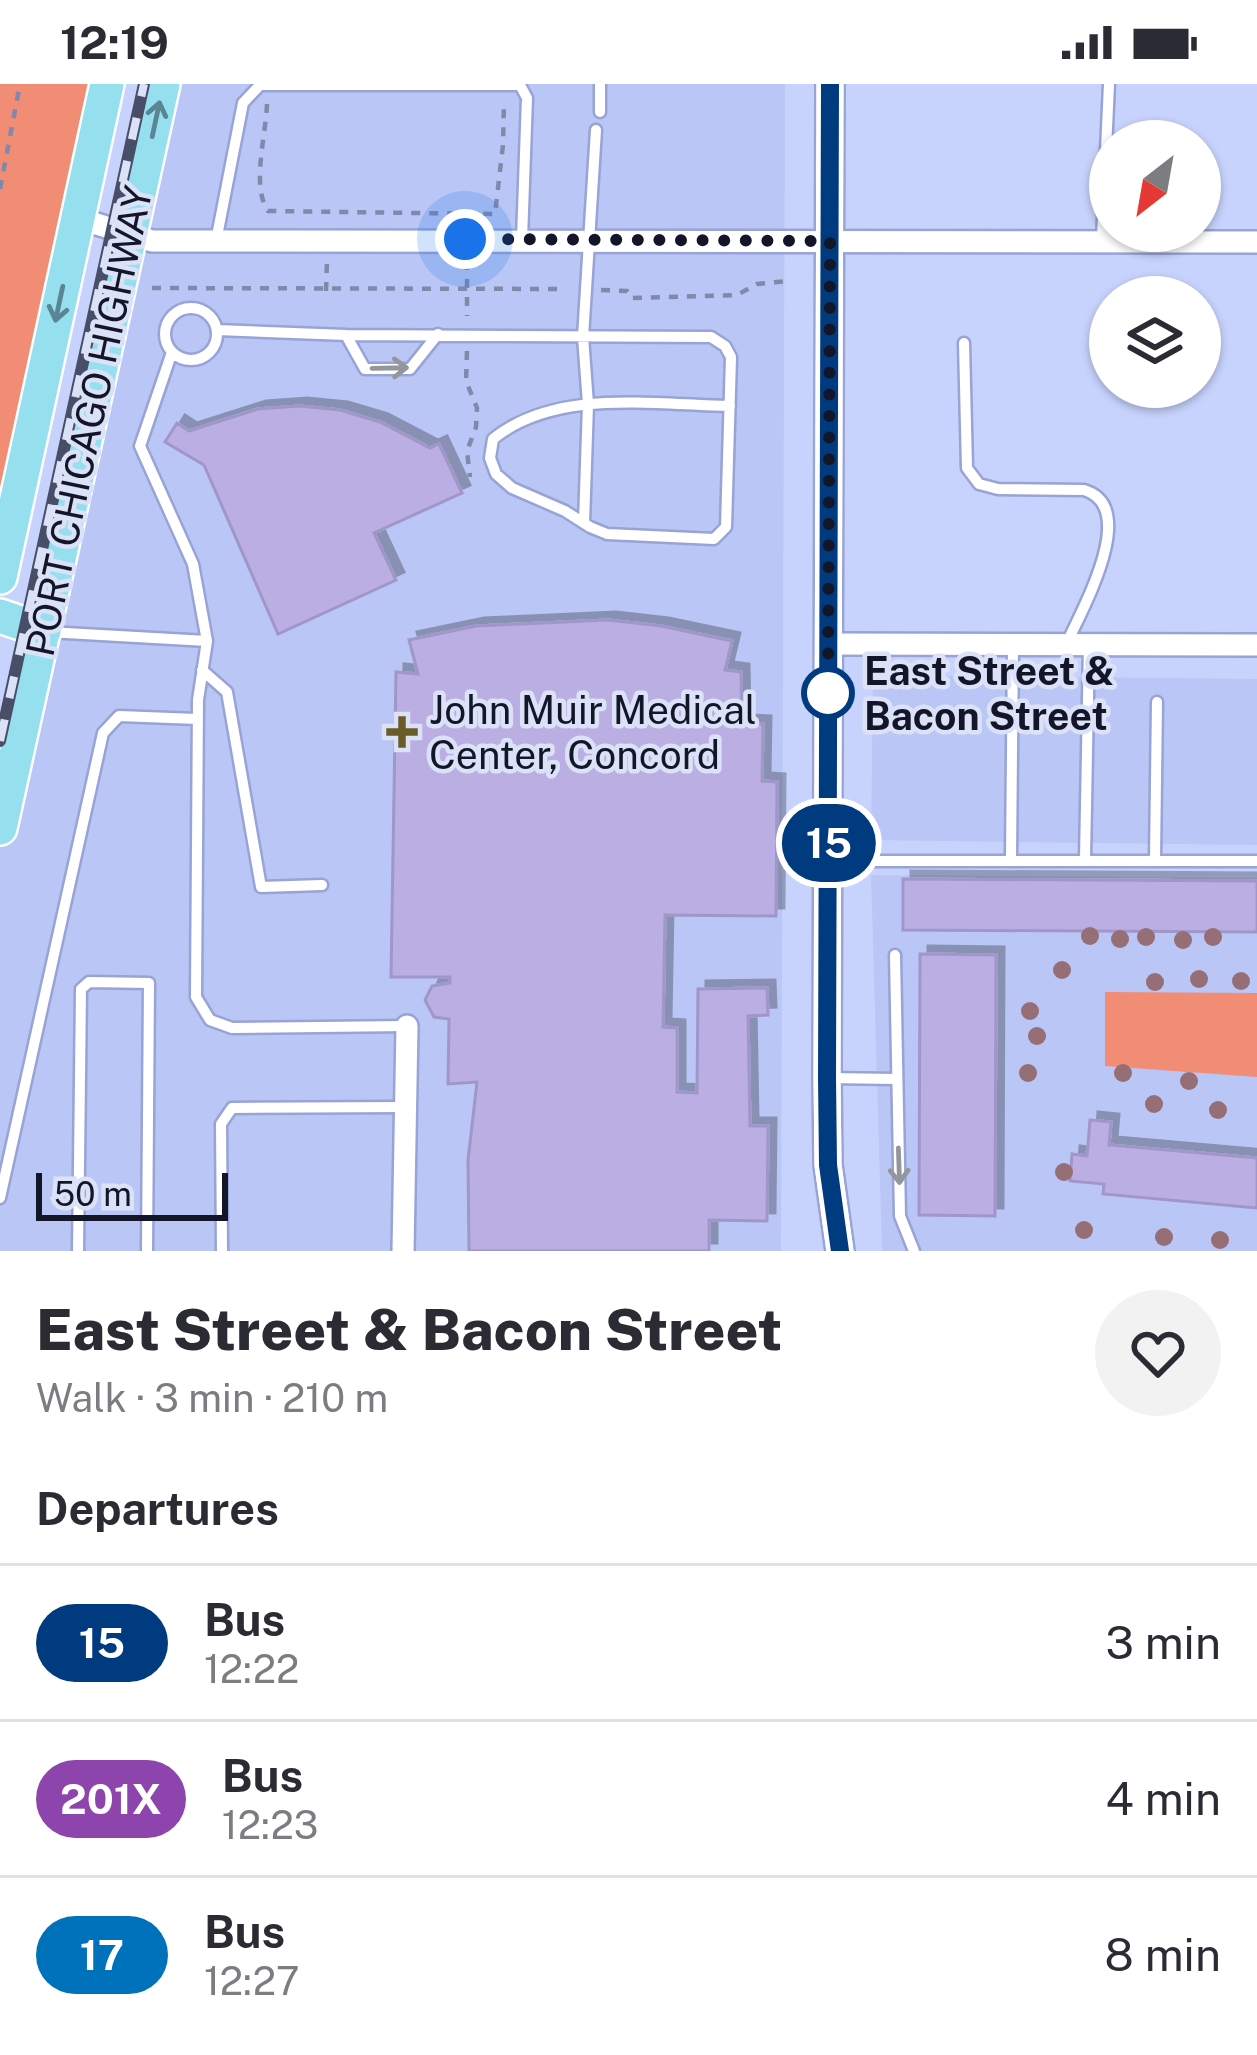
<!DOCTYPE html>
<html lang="en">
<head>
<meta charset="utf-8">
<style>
  :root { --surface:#fff; --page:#f2f2f3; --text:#2b2b33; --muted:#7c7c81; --line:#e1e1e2 }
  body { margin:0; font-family:"Public Sans",sans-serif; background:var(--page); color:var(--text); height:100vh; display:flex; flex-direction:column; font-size:45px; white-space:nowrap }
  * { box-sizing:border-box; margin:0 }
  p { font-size:39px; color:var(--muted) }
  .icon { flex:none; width:66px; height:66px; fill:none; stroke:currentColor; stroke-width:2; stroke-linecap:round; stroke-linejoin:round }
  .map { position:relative; height:1167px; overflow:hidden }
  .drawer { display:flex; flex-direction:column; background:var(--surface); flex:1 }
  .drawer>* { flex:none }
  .badge { padding:0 24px; border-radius:39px; font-size:42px; line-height:78px }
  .needle { width:78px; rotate:211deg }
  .tools { position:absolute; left:1089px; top:36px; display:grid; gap:24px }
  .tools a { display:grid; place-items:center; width:132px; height:132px; border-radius:50%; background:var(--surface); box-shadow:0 3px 9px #0004; font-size:60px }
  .scale { position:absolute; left:36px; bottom:30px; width:192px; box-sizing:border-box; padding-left:12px; border:6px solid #121628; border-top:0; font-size:33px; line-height:42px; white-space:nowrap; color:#121628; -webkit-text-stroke:9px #dbe1f6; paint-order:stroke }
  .you { position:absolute; width:60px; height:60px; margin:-30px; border:9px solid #fff; border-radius:50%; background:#1a73e8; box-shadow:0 0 0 18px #1a73e833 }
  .map>.badge { position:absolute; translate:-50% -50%; box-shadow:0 0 0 6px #fff }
  h2 { padding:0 36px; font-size:45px; line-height:108px }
  .round { display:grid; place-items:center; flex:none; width:126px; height:126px; border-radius:63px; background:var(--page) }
  .overview { display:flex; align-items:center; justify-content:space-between; height:204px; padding:0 36px }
  h1 { font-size:57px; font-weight:800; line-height:90px }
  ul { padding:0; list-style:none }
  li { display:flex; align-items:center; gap:36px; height:156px; padding:0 36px; border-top:3px solid var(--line) }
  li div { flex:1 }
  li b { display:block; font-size:45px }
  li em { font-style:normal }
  li .badge { min-width:132px; font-weight:700; text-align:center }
  .status { display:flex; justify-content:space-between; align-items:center; height:84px; padding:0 60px; background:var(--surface); direction:ltr }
  .status svg { height:33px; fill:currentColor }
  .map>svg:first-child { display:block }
  .built { fill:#bac6f5 }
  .green { fill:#f28d75 }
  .building { fill:#baaee3; stroke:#a196c9; stroke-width:3; filter:url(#shadow) }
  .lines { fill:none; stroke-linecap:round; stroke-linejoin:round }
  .service-casing { stroke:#98a3d6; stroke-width:15 }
  .minor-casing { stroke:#98a3d6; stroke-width:26 }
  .tertiary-casing { stroke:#98a3d6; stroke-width:32 }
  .primary-casing { stroke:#fff; stroke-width:38 }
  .path { stroke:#8189aa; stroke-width:4.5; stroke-dasharray:9 9; stroke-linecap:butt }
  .service { stroke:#fff; stroke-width:10 }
  .minor { stroke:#fff; stroke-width:21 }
  .tertiary { stroke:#fff; stroke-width:27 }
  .primary { stroke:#95dfef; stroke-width:33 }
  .rail-casing { stroke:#484e67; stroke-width:12 }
  .rail { stroke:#dbe1f6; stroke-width:8; stroke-dasharray:22; stroke-linecap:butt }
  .tree { fill:#956e76 }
  .oneway { stroke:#5a8595 }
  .oneway2 { stroke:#94969e }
  .line-casing { stroke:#fff; stroke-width:27 }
  .line { stroke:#003b80; stroke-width:18 }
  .walk { stroke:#121628; stroke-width:12; stroke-dasharray:0 21.6 }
  .stop-dot { fill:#fff; stroke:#003b80; stroke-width:6 }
  .poi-dot { fill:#695c29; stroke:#dbe1f6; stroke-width:4.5 }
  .labels { text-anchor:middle; stroke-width:9; stroke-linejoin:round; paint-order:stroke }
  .street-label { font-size:39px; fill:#121628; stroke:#dbe1f6 }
  .stop-label { font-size:39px; font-weight:bold; fill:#121628; stroke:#dbe1f6; text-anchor:start }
  .poi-label { font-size:39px; fill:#121628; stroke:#dbe1f6; text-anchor:start }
</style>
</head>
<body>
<div class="status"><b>12:19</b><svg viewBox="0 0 49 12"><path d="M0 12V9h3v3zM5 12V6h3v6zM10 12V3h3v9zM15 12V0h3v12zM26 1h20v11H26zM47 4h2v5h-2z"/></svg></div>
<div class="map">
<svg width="1257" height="1167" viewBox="0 0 1257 1167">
  <defs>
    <filter id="shadow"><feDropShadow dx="8" dy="-8" stdDeviation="0" flood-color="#0004"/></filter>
  </defs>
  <rect width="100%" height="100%" fill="#c8d3fd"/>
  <!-- built -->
  <path class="built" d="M163 0H785L781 1167H0V749Z
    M873 591 1257 595V761L871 756Z
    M871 791 1257 794V1167H882Z"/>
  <!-- green -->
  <path class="green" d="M0 0H107L0 493Z
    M1105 908 1257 909V993L1105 982Z"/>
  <!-- building -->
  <path class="building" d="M299 322 340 326 380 338 430 364 439 360 462 409 374 449 396 496 278 550 204 381 165 358 177 339 189 347 258 325Z
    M608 536 661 542 732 557 725 586 741 588 742 639 763 640 762 697 777 698 776 832 665 831 663 943 677 944V1008L697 1009 698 905 767 904 768 931 748 932 750 1042H768L767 1137 709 1136V1167H469L468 1076 477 998 448 1000 449 935 434 933 425 916 432 902 450 899V893H391L396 588 418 590 409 556 476 542Z
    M903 795 1257 797V848L903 846Z
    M920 870 996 871 995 1132 919 1131Z
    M1090 1036 1111 1038 1109 1061 1257 1074V1124L1103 1110 1104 1100 1070 1097 1072 1070 1087 1072Z"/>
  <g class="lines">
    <defs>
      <path id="service" d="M600 28V0
        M1102 155 1109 0
        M216 157 243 19 260 1H520L527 14 522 155
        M165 250a26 26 0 1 1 52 0a26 26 0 1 1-52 0Z
        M218 246 346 251 711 253 725 262 731 273 726 443 714 455 607 450 590 443 565 427 512 404 496 390 490 374 493 355C556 304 654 321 730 322
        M346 251 365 285H410L438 250
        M964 259 967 384 979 400 998 405 1084 406C1141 423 1081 527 1067 559
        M172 268 140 362 193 480 207 557 198 616 196 913 210 936 232 944 407 942
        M584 439 588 320 583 253 596 46
        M48 548 207 557
        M202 586 227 608 261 803 322 801
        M1011 775 1013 559
        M1085 775 1089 560
        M1155 776 1157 618
        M832 777H1257
        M895 871 900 1132 914 1167
        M827 994 896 995
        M0 1114 103 649 119 632 197 635
        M78 1167 81 905 89 898 149 899 147 1167
        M222 1167 221 1040 232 1024 405 1023"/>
      <path id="minor" d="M77 134 152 157 1257 158
        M830 560 1257 561
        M403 1167 407 942"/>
      <path id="tertiary" d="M830 0 827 994 828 1081 840 1167"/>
      <path id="primary" d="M0 493 107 0
        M0 532 44 547
        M0 744 163 0"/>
    </defs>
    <!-- service casing -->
    <use href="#service" class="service-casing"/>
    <!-- minor casing -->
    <use href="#minor" class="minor-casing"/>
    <!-- tertiary casing -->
    <use href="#tertiary" class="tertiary-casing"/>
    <!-- primary casing -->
    <use href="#primary" class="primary-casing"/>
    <!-- path -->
    <path class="path" d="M267 20C266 52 251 102 268 127L495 130 503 61 504 18
      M0 105 20 0
      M467 177V232
      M152 204 566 205
      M601 206 627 207 631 214 737 211 757 200 787 197
      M326 207 327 177
      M467 267 466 297 477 324 476 343 467 367 470 393"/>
    <!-- service -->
    <use href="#service" class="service"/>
    <!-- minor -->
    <use href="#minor" class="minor"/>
    <!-- tertiary -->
    <use href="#tertiary" class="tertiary"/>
    <!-- primary -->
    <use href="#primary" class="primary"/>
    <defs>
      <path id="rail" d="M0 657 144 0"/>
    </defs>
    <!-- rail casing -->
    <use href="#rail" class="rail-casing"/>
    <!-- rail -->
    <use href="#rail" class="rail"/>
  </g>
  <!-- trees -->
  <g class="tree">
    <circle cx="1090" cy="852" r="9"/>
    <circle cx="1146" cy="853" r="9"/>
    <circle cx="1213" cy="853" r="9"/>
    <circle cx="1120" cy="855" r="9"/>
    <circle cx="1183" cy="856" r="9"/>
    <circle cx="1062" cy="886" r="9"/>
    <circle cx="1199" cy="895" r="9"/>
    <circle cx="1241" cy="897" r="9"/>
    <circle cx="1155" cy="898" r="9"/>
    <circle cx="1030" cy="927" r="9"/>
    <circle cx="1037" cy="952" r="9"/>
    <circle cx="1028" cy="989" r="9"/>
    <circle cx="1123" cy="989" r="9"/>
    <circle cx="1189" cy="997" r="9"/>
    <circle cx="1154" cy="1020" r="9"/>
    <circle cx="1218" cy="1026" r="9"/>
    <circle cx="1064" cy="1088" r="9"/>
    <circle cx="1084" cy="1146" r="9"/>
    <circle cx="1164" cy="1153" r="9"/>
    <circle cx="1220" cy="1156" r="9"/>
  </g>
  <!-- one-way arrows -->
  <defs><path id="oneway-shaft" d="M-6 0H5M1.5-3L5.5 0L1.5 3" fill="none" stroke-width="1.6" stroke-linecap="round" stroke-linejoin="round" transform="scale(3)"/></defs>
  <g class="oneway">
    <use href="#oneway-shaft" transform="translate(156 35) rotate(-78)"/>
    <use href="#oneway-shaft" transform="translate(59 220) rotate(102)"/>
  </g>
  <g class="oneway2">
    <use href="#oneway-shaft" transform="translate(390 284) rotate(-1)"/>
    <use href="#oneway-shaft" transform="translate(899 1082) rotate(88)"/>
  </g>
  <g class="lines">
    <defs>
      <path id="line" d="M830 0 827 994 828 1081 840 1167"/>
    </defs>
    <!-- line casing -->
    <use href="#line" class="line-casing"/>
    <!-- line -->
    <use href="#line" class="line"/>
    <!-- walk -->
    <path class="walk" d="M465 155 830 157 828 609"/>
  </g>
  <!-- markers -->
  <circle class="stop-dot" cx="828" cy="609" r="24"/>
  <path class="poi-dot" d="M396 630h12v12h12v12h-12v12h-12v-12h-12v-12h12z"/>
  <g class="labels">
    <!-- street labels -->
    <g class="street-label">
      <text transform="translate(89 337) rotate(-78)" y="14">PORT CHICAGO HIGHWAY</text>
    </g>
    <!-- stop labels -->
    <g class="stop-label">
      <text x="864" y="601">East Street &amp;<tspan x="864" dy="45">Bacon Street</tspan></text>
    </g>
    <!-- poi labels -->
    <g class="poi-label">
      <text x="429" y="640">John Muir Medical<tspan x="429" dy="45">Center, Concord</tspan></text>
    </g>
  </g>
</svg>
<div class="tools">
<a><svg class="needle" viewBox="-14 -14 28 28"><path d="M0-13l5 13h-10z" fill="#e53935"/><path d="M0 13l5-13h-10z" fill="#7c7c81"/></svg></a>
<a><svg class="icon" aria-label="layers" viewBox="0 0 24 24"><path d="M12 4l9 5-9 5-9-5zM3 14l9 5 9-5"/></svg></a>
</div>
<div class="scale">50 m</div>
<div class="you" style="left:465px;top:155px"></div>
<b class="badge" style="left:829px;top:759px;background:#003b80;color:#fff">15</b>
</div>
<section class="drawer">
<div class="overview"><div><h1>East Street &amp; Bacon Street</h1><p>Walk · 3 min · 210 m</p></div><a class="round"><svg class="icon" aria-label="heart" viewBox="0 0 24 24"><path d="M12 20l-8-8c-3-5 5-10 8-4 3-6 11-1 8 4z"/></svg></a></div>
<h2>Departures</h2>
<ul>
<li><span class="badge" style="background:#003b80;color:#fff">15</span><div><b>Bus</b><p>12:22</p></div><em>3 min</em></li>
<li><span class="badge" style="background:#8e44ad;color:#fff">201X</span><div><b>Bus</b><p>12:23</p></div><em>4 min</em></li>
<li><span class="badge" style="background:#0072bc;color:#fff">17</span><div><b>Bus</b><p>12:27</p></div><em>8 min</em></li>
</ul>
</section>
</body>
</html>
